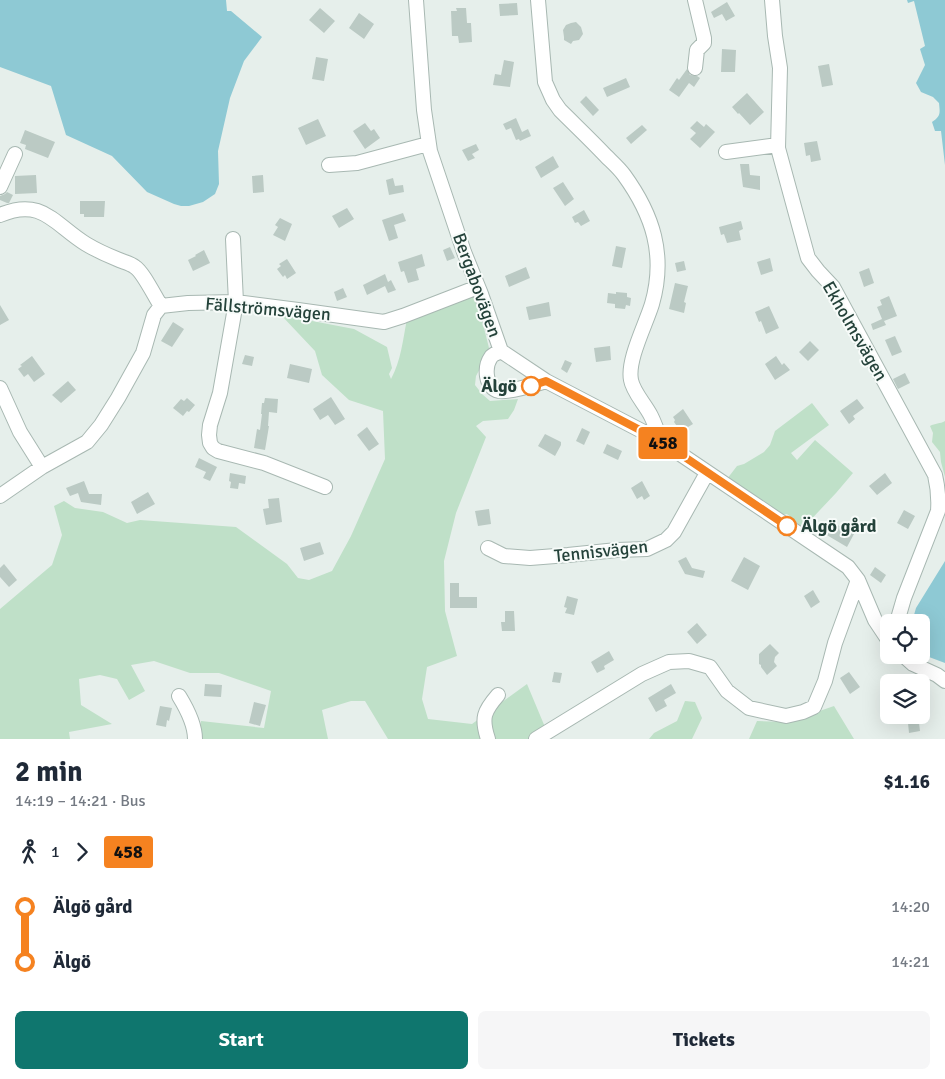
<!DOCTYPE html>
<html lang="en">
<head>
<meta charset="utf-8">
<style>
  :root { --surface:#fff; --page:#f6f6f7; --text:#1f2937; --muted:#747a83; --accent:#0f766e }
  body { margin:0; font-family:Signika,sans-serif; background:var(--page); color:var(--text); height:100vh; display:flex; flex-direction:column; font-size:19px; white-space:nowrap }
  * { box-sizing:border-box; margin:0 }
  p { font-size:16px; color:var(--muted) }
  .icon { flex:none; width:28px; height:28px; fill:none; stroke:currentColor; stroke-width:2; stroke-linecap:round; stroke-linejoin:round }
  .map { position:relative; height:739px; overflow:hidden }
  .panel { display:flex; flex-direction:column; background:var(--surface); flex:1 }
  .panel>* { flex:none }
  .badge { padding:0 10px; border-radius:4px; font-size:18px; line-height:32px }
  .tools { position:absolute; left:880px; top:614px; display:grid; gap:10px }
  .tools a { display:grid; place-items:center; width:50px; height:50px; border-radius:8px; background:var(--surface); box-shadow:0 5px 20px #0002; font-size:25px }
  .map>.badge { position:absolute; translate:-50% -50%; box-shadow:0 0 0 2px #fff }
  .legs { display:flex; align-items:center; gap:8px; height:55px; padding:0 15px; font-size:16px }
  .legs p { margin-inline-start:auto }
  .head { display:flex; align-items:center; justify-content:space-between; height:85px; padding:0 15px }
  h1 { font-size:28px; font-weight:700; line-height:38px }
  .primary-button { display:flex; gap:10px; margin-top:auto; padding:10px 15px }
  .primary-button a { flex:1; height:58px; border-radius:8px; background:var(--accent); color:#fff; font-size:20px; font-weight:700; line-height:58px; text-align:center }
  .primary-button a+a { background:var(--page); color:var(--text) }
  ul { padding:0 15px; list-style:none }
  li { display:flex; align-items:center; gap:18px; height:55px; font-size:19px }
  li i { display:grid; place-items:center; width:8px; height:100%; margin:0 6px; background:currentColor }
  li i::after { content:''; width:12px; height:12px; margin:-6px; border:4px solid; border-radius:50%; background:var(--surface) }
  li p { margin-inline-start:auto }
  li:first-child i { background:linear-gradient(#0000 50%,currentColor 0) }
  li:last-child i { background:linear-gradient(currentColor 50%,#0000 0) }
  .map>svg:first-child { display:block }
  .green { fill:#bfe0c8 }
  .water { fill:#8ec9d4 }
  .building { fill:#bbcac4 }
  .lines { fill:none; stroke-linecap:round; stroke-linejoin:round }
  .minor-casing { stroke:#a8b8b2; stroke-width:16 }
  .minor { stroke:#fff; stroke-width:14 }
  .line-1-casing { stroke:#fff; stroke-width:11 }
  .line-1 { stroke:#f58220; stroke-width:8 }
  .stop-1-dot { fill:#fff; stroke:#f58220; stroke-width:2.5 }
  .labels { text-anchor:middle; stroke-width:4; stroke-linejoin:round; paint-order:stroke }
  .street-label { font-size:18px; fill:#24423a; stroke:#f7fbf9 }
  .stop-label { font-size:18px; font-weight:bold; fill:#24423a; stroke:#f7fbf9; text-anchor:end }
</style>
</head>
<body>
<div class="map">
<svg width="945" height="739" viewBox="0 0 945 739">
  <rect width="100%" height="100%" fill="#e6efeb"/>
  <!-- green -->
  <path class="green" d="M472 296 478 304 489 348 484 361 476 376 475 385 482 394 490 401 518 399 514 410 508 419 483 421 476 426 486 437 456 513 444 561 445 611 457 656 427 667 422 699 428 719 472 724 527 684 550 739H388L365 701H351L322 710 328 739H199L201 721 264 728 271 691 219 673H190L154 661 131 665 145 691 129 700 117 679 100 675 79 679 81 705 112 724 69 732 70 739H0V609L52 565 62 535 54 506 64 501 75 508 103 512 127 523 140 520 236 527 287 564 298 578 309 580 332 571 351 536 385 459 383 411 349 400 322 375 315 351 281 315 354 329 387 347 392 368 389 374 391 379C401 361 403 339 407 319Z
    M812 403 829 425 791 453 797 460 815 440 853 473 836 493 803 528 787 514 781 515 727 479 737 466 744 464 764 452 770 445 775 431Z
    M945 421V477L941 462 940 452 932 442 933 433 930 426C935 423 940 424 945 421Z
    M685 701 695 702 702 718 692 739H649L654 733 677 721Z
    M834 706 854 739H749L757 721 788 722Z"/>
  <!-- water -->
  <path class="water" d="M0 0H226L227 11H231L262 37 244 61 230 98 218 151 219 184 215 194 203 202 189 206H181L174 204 147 192 112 156 66 135 51 86 0 67Z
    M907 0H945V165L941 131H935L932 122C941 116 940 113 939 103L933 97 921 92 916 83 925 65 920 49 925 46 914 1 908 3Z
    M945 561V663L921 654V622H912L916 608Z"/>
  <!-- building -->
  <path class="building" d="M727 2 735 16 726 21 722 14 714 18 711 12Z
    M517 3 518 15 500 16 499 4Z
    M320 8 335 21 324 33 309 20Z
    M456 8H466L467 23H471L472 42 459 43 458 36H452L451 11H457Z
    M359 13 374 24 364 39 349 28Z
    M576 22 581 27 583 34 579 40 573 41 571 44 564 40V37L563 30 566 25 571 23Z
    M722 49 736 50 735 72H721Z
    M316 57 328 59 324 81 312 79Z
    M504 60 514 62 510 87 493 85 495 74 501 75Z
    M829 64 833 85 822 87 818 66Z
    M687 69 690 75 697 76 700 78 694 87 689 83 679 97 669 90 677 78 679 80Z
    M626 78 630 87 607 97 603 88Z
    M747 93 764 112 750 125 739 113 738 114 732 107Z
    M586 96 599 110 593 116 580 102Z
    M516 118 522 132 528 129 531 136 520 141 519 139 516 140 511 128 506 130 503 124Z
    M318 119 326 136 306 145 298 128Z
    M697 121 704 127 706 124 715 132 700 148 690 139 696 133 690 128Z
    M365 123 371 131 374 129 380 138 365 149 353 131Z
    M642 125 647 130 631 144 626 138Z
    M25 130 55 142 48 158 25 149 26 145 20 143Z
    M817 141 821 160 811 162 810 155 806 156 804 143Z
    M476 144 479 150 472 154 475 158 468 161 462 150Z
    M553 156 559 167 541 178 535 167Z
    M740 164H749L750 175 760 176V190L743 187Z
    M36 175 37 193 15 194V176Z
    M263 175 264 192 253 193 252 176Z
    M393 178 395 186 403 185 404 192 389 195 386 180Z
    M563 182 574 199 565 206 553 188Z
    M7 192 13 195 9 203H7L0 200V196L5 194Z
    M80 201H105L104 217H84V214H80Z
    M347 208 354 219 339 228 332 216Z
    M584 210 590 221 581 226 578 222 575 223 572 217Z
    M403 213 406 221 394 225 398 238 389 241 382 220Z
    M280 218 292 224 285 241 273 235 278 227 275 225Z
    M741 221 743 229 739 231 741 240 727 243 724 234 721 235 719 227Z
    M616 246 626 248 622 268 612 266Z
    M450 247 455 258 447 261 443 250Z
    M204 250 210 263 193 271 188 260 196 256 195 255Z
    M422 254 425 266 416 269 419 280 408 283 404 271 401 272 398 262Z
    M770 258 773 271 761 275 757 262Z
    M287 259 296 273 287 279 285 275 283 277 277 269 281 266 279 264Z
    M684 261 686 270 677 272 675 263Z
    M526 267 530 278 509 287 505 276Z
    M869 268 874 283 864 287 859 272Z
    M385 274 388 282 391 280 396 290 388 293 385 286 367 295 363 285Z
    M675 283 688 286 684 302 686 303 684 313 669 309Z
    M343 288 347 297 337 301 334 292Z
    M616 292 627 293V297L631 298 630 306 626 305 625 309 615 308V304L607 303 608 293 616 294Z
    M889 296 897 316 884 321 886 325 873 330 871 324 882 319 877 307 882 305 880 300Z
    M549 302 551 316 529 320 526 307Z
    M0 305 9 320 0 325Z
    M769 306 779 328 766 334 761 321 759 322 755 312Z
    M173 322 184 329 172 347 161 341Z
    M895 336 902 352 892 356 885 340Z
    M810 341 819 350 808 361 799 352Z
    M610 346 611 360 596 362 594 348Z
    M245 355 254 357 252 366 242 364Z
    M32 356 45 374 34 382 28 374 24 377 18 369 22 366 20 365Z
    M776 356 782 365 784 363 790 370 775 380 765 364Z
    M565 360 572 363 567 373 561 369Z
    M290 364 312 369 309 383 287 378Z
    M905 373 910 383 898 389 893 379Z
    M68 381 76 390 61 403 52 395Z
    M331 397 345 419 335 425 328 415 320 420 313 409Z
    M187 398 195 405 189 412 187 411 183 416 173 408 181 399 184 401Z
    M265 398 278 399 277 413 269 412 268 426H269L265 450 254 448 257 429 260 430 262 414H261L262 403H264Z
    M857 399 864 408 853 416 855 419 849 424 840 411Z
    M683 409 693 424 683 430 681 427 679 429 674 422 675 420 673 417Z
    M367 427 379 444 369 451 357 435Z
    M582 428 590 432 584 445 576 441Z
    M545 434 561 442V445L555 456 538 446Z
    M607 444 622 451 618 460 603 453Z
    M199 458 217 467 210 481 203 478 206 472 195 467Z
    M230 473 246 476 245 484 239 483 238 489 230 488 231 482 229 481Z
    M885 473 892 483 877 495 869 486Z
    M84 481 89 494H102L101 505 81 502 78 493 70 496 66 488Z
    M642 481 650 496 644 500 642 496 637 499 631 488Z
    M148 492 155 504 137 514 131 502Z
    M279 498 282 522 266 525 263 509 269 508 268 499Z
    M489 509 491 524 478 526 475 511Z
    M904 510 915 516 908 529 897 523Z
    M832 522 854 534 847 547 825 534Z
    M320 542 324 554 304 561 300 548Z
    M686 557 692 568 705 571 703 578 685 574 678 561Z
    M744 557 760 566 748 590 731 581Z
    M4 564 17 580 9 587 0 577V568Z
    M875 567 886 575 881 583 870 575Z
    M450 583H459V597H477V608H450Z
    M813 590 820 602 811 608 804 596Z
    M567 596 578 599 574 615 565 613 567 608 564 607Z
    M505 611H514L515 631H502L501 622H505Z
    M697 623 707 635 697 644 687 632Z
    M770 644 779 653 775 657 774 662 777 666 767 675 761 667V665L759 664V654Z
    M609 651 614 660 604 666 605 669 597 673 591 662Z
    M554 672 562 673 560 683 552 682Z
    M849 672 860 687 850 694 840 678Z
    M205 684 222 685 221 697 204 696Z
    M671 684 676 693 664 700 667 706 656 712 648 698Z
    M254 702 266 705 260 726 249 723Z
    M160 706 172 708 169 721 167 720 166 727 156 725Z
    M907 715H918L920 731 909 733 908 723H903L902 716Z"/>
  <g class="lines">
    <defs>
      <path id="minor" d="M416 0 424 110 430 151 464 252 481 294 501 351 546 381 661 441 848 567 858 580 875 620 889 641
        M538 0 545 82 553 100 560 110C575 125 591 140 606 156 612 162 619 168 624 175 653 215 666 255 652 304 646 324 627 360 631 380 633 392 645 404 651 416 655 424 658 433 661 441
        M772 0 775 36 780 68 778 148 808 258 818 271 833 287 935 475C938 488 939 498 938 511L904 598 897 622
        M695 68 697 50 704 43V38L695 0
        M726 152 778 145
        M329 165 357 163 428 144
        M0 187 15 154
        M0 215C42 197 54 224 86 244 96 250 107 255 117 259 123 262 130 263 135 267 143 272 155 297 161 306
        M233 239 236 302 220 393 210 425 209 435 210 443 213 448 218 451 264 463 325 487
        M501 351C498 353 493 354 491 357 484 367 485 388 499 391 510 393 536 384 546 381
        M0 388 20 432 42 467
        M0 496 42 467 87 442 101 425 118 398 143 353 154 315 161 306 188 303 236 302 298 310 384 322 403 316 478 287
        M488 548 504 556 530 558 568 555 617 550 647 549 666 540 674 532 707 473
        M903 655 913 664 937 675 945 681
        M179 696C187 709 195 724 195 739
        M488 739C481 718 484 711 498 695
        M536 739 642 674 669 662 689 661 710 667 727 691 749 708 786 716 803 712 814 707 825 681 835 643 858 580"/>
    </defs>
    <!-- minor casing -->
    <use href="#minor" class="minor-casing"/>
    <!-- minor -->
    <use href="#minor" class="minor"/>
  </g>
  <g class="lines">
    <defs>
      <path id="line-1" d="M531 386 546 381 661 441 787 526"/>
    </defs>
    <!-- line-1 casing -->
    <use href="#line-1" class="line-1-casing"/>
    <!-- line-1 -->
    <use href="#line-1" class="line-1"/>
  </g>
  <!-- markers -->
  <g class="stop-1-dot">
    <circle cx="531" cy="386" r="9"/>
    <circle cx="787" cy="526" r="9"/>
  </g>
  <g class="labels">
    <!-- street labels -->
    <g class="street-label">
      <text transform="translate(477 285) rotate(70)" y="6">Bergabovägen</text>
      <text transform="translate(268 309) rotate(5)" y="6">Fällströmsvägen</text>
      <text transform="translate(855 331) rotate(60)" y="6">Ekholmsvägen</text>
      <text transform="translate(601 551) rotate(-6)" y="6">Tennisvägen</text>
    </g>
    <!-- stop labels -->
    <g class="stop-label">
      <text x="517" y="392">Älgö</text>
      <text x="801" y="532" text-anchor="start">Älgö gård</text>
    </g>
  </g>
</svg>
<div class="tools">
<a><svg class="icon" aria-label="locate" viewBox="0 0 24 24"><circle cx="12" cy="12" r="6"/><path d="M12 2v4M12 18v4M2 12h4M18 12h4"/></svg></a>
<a><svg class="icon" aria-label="layers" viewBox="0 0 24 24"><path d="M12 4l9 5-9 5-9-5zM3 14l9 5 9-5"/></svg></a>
</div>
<b class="badge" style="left:663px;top:443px;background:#f58220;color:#111">458</b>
</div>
<section class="panel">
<div class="head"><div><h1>2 min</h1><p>14:19 – 14:21 · Bus</p></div><b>$1.16</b></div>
<div class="legs"><svg class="icon" aria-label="walk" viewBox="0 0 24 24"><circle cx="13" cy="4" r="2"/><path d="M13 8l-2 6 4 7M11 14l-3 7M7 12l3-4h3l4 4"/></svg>1<svg class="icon" aria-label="forward" viewBox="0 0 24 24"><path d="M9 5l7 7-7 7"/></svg><b class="badge" style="background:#f58220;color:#111">458</b></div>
<ul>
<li><i style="color:#f58220"></i><b>Älgö gård</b><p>14:20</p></li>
<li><i style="color:#f58220"></i><b>Älgö</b><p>14:21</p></li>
</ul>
<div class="primary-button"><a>Start</a><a>Tickets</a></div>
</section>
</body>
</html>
